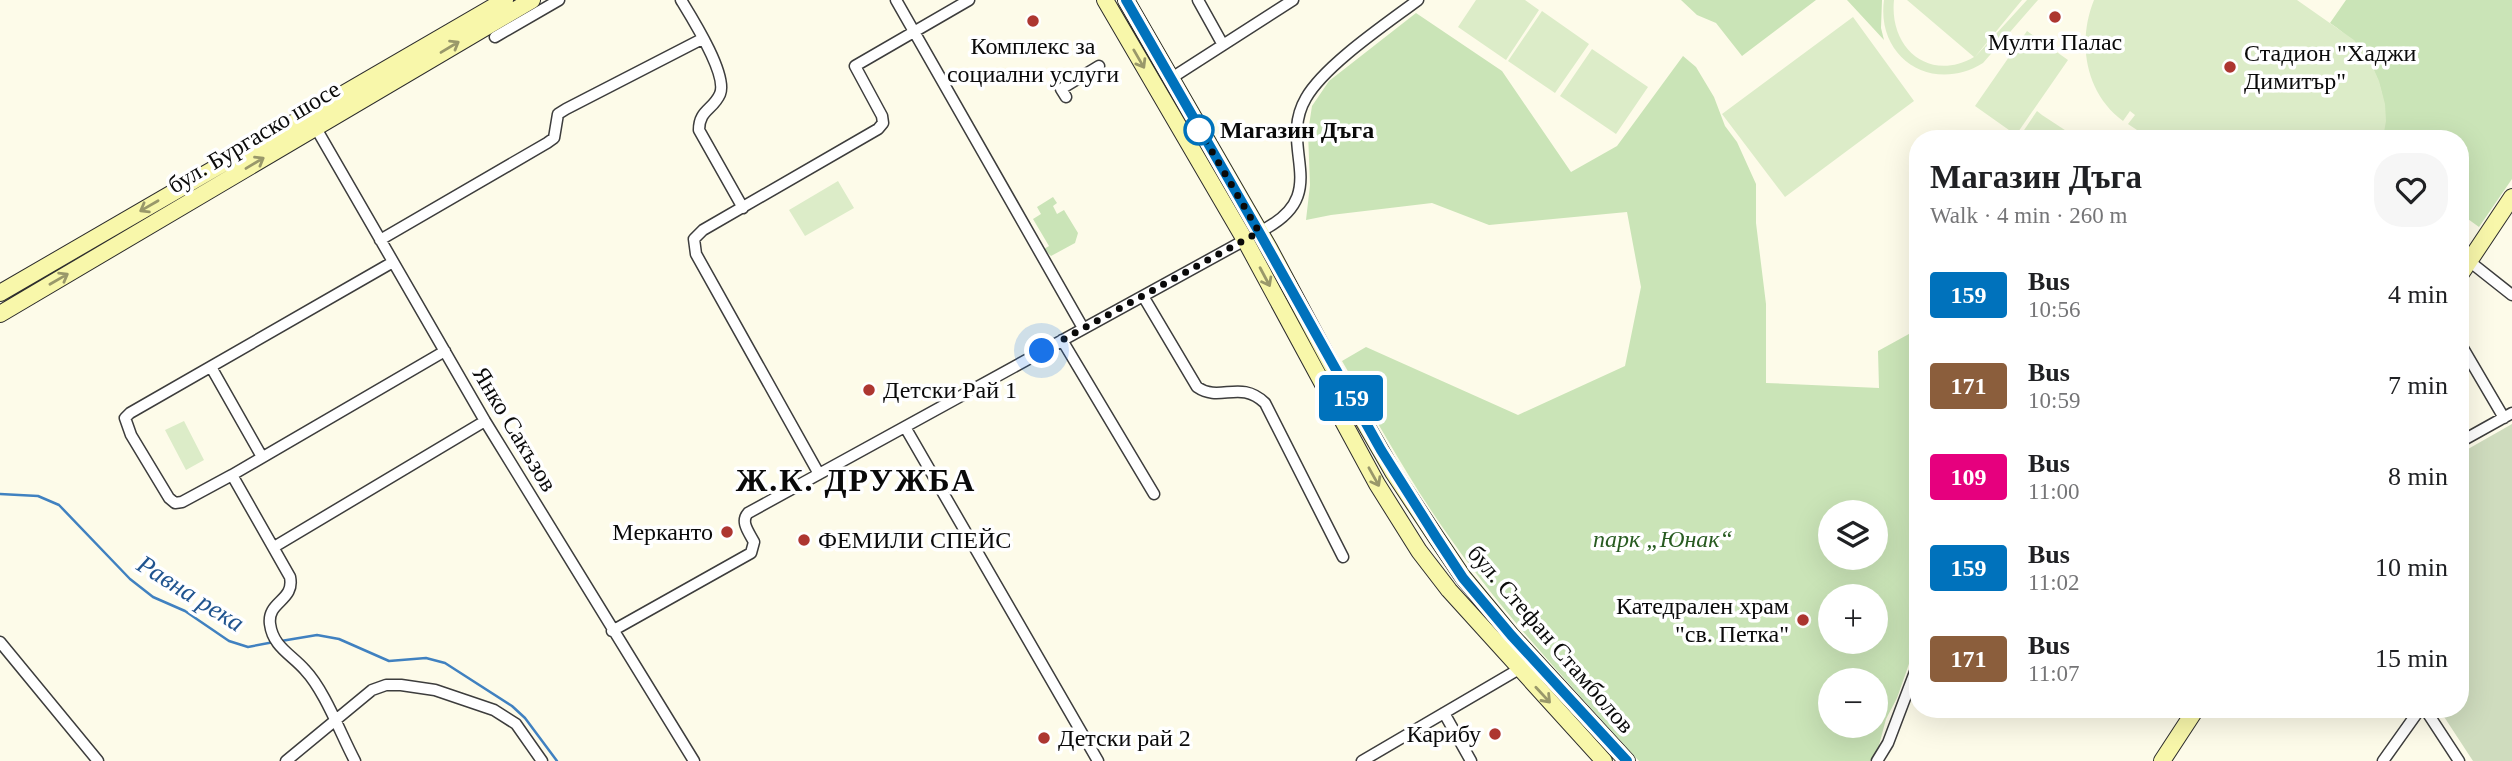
<!DOCTYPE html>
<html lang="en">
<head>
<meta charset="utf-8">
<style>
  :root { --surface:#fff; --page:#f6f6f6; --text:#202124; --muted:#757577 }
  body { margin:0; font-family:Georgia,serif; background:var(--page); color:var(--text); height:100vh; display:flex; flex-direction:column; font-size:26px; white-space:nowrap }
  * { box-sizing:border-box; margin:0 }
  p { font-size:23px; color:var(--muted) }
  .icon { flex:none; width:38px; height:38px; fill:none; stroke:currentColor; stroke-width:2; stroke-linecap:round; stroke-linejoin:round }
  .map { position:relative; flex:1; overflow:hidden }
  .sheet { position:absolute; left:1909px; top:130px; width:560px; height:588px; display:flex; flex-direction:column; background:var(--surface); border-radius:28px; box-shadow:0 7px 28px #0002 }
  .sheet>* { flex:none }
  .badge { padding:0 14px; border-radius:5px; font-size:24px; line-height:46px }
  .buttons { position:absolute; left:1818px; top:500px; display:grid; gap:14px }
  .buttons a { display:grid; place-items:center; width:70px; height:70px; border-radius:50%; background:var(--surface); box-shadow:0 7px 28px #0002; font-size:35px }
  .you { position:absolute; width:35px; height:35px; margin:-18px; border:5px solid #fff; border-radius:50%; background:#1a73e8; box-shadow:0 0 0 10px #1a73e833 }
  .map>.badge { position:absolute; translate:-50% -50%; box-shadow:0 0 0 4px #fff }
  .round { display:grid; place-items:center; flex:none; width:74px; height:74px; border-radius:28px; background:var(--page) }
  .overview { display:flex; align-items:center; justify-content:space-between; height:119px; padding:0 21px }
  h1 { font-size:33px; font-weight:700; line-height:52px }
  ul { padding:0; list-style:none }
  li { display:flex; align-items:center; gap:21px; height:91px; padding:0 21px }
  li div { flex:1 }
  li b { display:block; font-size:26px }
  li em { font-style:normal }
  li .badge { min-width:77px; font-weight:700; text-align:center }
  .map>svg:first-child { display:block }
  .green { fill:#cae4b7; fill-rule:evenodd }
  .cemetery { fill:#cfdcbe }
  .pitch { fill:#dcecc8 }
  .lines { fill:none; stroke-linecap:round; stroke-linejoin:round }
  .stream { stroke:#4081c0; stroke-width:2.5 }
  .street-casing { stroke:#3d3d3d; stroke-width:13 }
  .secondary-casing { stroke:#2c2c2c; stroke-width:18 }
  .street { stroke:#fff; stroke-width:10 }
  .secondary { stroke:#f8f7aa; stroke-width:16 }
  .oneway { stroke:#99986a }
  .line-casing { stroke:#fff; stroke-width:16 }
  .line { stroke:#0072bc; stroke-width:10 }
  .walk { stroke:#0a0a0a; stroke-width:7; stroke-dasharray:0 12.6 }
  .poi-dot { fill:#ad3630; stroke:#fff; stroke-width:2.5 }
  .stop-dot { fill:#fff; stroke:#0072bc; stroke-width:3.5 }
  .labels { text-anchor:middle; stroke-width:7; stroke-linejoin:round; paint-order:stroke }
  .poi-label { font-size:24px; fill:#0a0a0a; stroke:#fff; text-anchor:start }
  .stop-label { font-size:24px; font-weight:bold; fill:#0a0a0a; stroke:#fff; text-anchor:start }
  .street-label { font-size:24px; fill:#0a0a0a; stroke:#fff }
  .park-label { font-size:24px; font-style:italic; fill:#285b21; stroke:#fff }
  .water-label { font-size:26px; font-style:italic; fill:#20548f; stroke:#fff }
  .district-label { font-size:32px; font-weight:bold; letter-spacing:2px; fill:#0a0a0a; stroke:#fff }
</style>
</head>
<body>
<div class="map">
<svg width="2512" height="761" viewBox="0 0 2512 761">
  <rect width="100%" height="100%" fill="#fdfbe9"/>
  <!-- green -->
  <path class="green" d="M1681 0H1816L1742 56 1716 23 1697 15Z
    M1847 0H1882L1881 28 1884 40Z
    M2346 0H2512V179L2479 227 2461 214 2460 138H2383C2390 87 2371 51 2330 23Z
    M1416 13 1502 71 1571 172 1617 146 1683 56 1696 67 1714 97 1725 126 1737 142 1756 184V223L1766 304V383L1879 388 1878 351 1918 329V638L1897 698 1886 719 1878 749 1870 761H1639C1570 685 1499 610 1441 525 1405 473 1374 416 1342 361L1366 347 1518 415 1625 366 1641 287 1627 212 1489 225 1432 203 1331 215 1306 220 1310 185 1308 132 1312 106 1329 81ZM1830 513H1876V558H1830ZM1830 597H1876V642H1830ZM1830 681H1876V726H1830Z
    M1053 197 1057 203 1053 206 1057 214 1064 210 1078 233 1075 243 1051 256 1044 249 1049 246 1033 219 1041 214 1037 207Z"/>
  <!-- cemetery -->
  <path class="cemetery" d="M2512 424V761H2473L2439 709H2460L2461 453Z"/>
  <!-- pitch -->
  <path class="pitch" d="M1476 0H1525L1539 10 1506 60 1458 27Z
    M1884 0H1894C1889 48 1929 83 1974 57L1907 0H2022L1975 57 2027 0H2038L1983 63C1933 94 1876 59 1884 0Z
    M2094 0H2297L2354 40 2370 61 2379 81 2385 104 2386 121 2383 138H2149L2128 124 2135 115 2130 111 2123 121C2085 93 2077 42 2094 0Z
    M1542 11 1589 44 1555 93 1508 61Z
    M1853 17 1914 101 1785 197 1722 114Z
    M2027 31 2068 60 2016 135 1975 106Z
    M1592 49 1648 87 1616 134 1560 96Z
    M2037 111 2042 115 2077 138H2023L2020 136Z
    M838 181 854 208 805 236 789 210Z
    M184 421 204 460 186 470 165 430Z"/>
  <g class="lines">
    <!-- stream -->
    <path class="stream" d="M0 494 38 496 59 505 130 579 153 597 185 611 229 641 248 647 274 642
      M281 641 317 635 339 639 389 661 426 658 445 663 512 706 525 718 557 761"/>
    <defs>
      <path id="street" d="M681 0C692 18 728 75 720 94 713 110 699 110 699 130L743 208
        M896 0 1083 328
        M1198 0 1223 45
        M495 37 559 0
        M1170 79 1293 0
        M1066 97 1061 89 1099 66
        M313 123 485 421 694 761
        M1259 232C1336 195 1276 149 1306 98 1325 65 1386 24 1418 0
        M380 240 547 143 554 138 558 114 566 109 702 39
        M2469 261 2512 295
        M393 262 130 413 125 418 131 435 169 498 175 503 182 502 232 475 445 351
        M1143 296 1197 387C1220 403 1240 379 1265 403L1343 557
        M1062 340 1154 494
        M2460 343 2504 418
        M211 367 262 457
        M905 427 1098 761
        M2460 442 2512 413
        M819 474 696 254 694 239 703 230 878 129 883 123 882 116 855 66 969 0
        M232 475 290 577C295 601 267 601 270 624 273 647 291 654 305 670 325 691 341 735 355 761
        M274 547 485 421
        M612 631 751 553 754 542C749 532 740 522 748 513L1245 240
        M0 642 98 761
        M2425 709 2459 761
        M1444 713 1471 761
        M286 761 372 690 386 685H401L435 690 494 710 516 724 542 761
        M1362 761 1526 665
        M1877 761 1888 743 1918 664
        M2383 761 2420 709"/>
      <path id="secondary" d="M1105 0 1245 240 1377 484 1419 551 1449 590 1604 761
        M1126 0 1269 248 1331 364 1393 472 1436 537 1463 577 1511 635 1627 761
        M2460 275 2512 197
        M0 293 505 0
        M0 314 532 0
        M2162 761 2196 709"/>
    </defs>
    <!-- street casing -->
    <use href="#street" class="street-casing"/>
    <!-- secondary casing -->
    <use href="#secondary" class="secondary-casing"/>
    <!-- street -->
    <use href="#street" class="street"/>
    <!-- secondary -->
    <use href="#secondary" class="secondary"/>
  </g>
  <!-- one-way arrows -->
  <defs><path id="oneway-shaft" d="M-6 0H5M1.5-3L5.5 0L1.5 3" fill="none" stroke-width="1.6" stroke-linecap="round" stroke-linejoin="round" transform="scale(1.75)"/></defs>
  <g class="oneway">
    <use href="#oneway-shaft" transform="translate(450 47) rotate(-31)"/>
    <use href="#oneway-shaft" transform="translate(1139 59) rotate(60)"/>
    <use href="#oneway-shaft" transform="translate(255 163) rotate(-31)"/>
    <use href="#oneway-shaft" transform="translate(149 206) rotate(150)"/>
    <use href="#oneway-shaft" transform="translate(1265 277) rotate(62)"/>
    <use href="#oneway-shaft" transform="translate(59 279) rotate(-30)"/>
    <use href="#oneway-shaft" transform="translate(1374 477) rotate(61)"/>
    <use href="#oneway-shaft" transform="translate(1543 695) rotate(47)"/>
  </g>
  <g class="lines">
    <defs>
      <path id="line" d="M1126 0 1259 232 1381 450 1436 537 1463 578 1511 635 1627 761"/>
    </defs>
    <!-- line casing -->
    <use href="#line" class="line-casing"/>
    <!-- line -->
    <use href="#line" class="line"/>
    <!-- walk -->
    <path class="walk" d="M1042 351 1259 232 1196 124 1199 130"/>
  </g>
  <!-- markers -->
  <g class="poi-dot">
    <circle cx="2055" cy="17" r="7"/>
    <circle cx="1033" cy="21" r="7"/>
    <circle cx="2230" cy="67" r="7"/>
    <circle cx="869" cy="390" r="7"/>
    <circle cx="727" cy="532" r="7"/>
    <circle cx="804" cy="540" r="7"/>
    <circle cx="1803" cy="620" r="7"/>
    <circle cx="1495" cy="734" r="7"/>
    <circle cx="1044" cy="738" r="7"/>
  </g>
  <circle class="stop-dot" cx="1199" cy="130" r="14"/>
  <g class="labels">
    <!-- poi labels -->
    <g class="poi-label">
      <text x="2055" y="50" text-anchor="middle">Мулти Палас</text>
      <text x="1033" y="54" text-anchor="middle">Комплекс за<tspan x="1033" dy="28">социални услуги</tspan></text>
      <text x="2244" y="61">Стадион "Хаджи<tspan x="2244" dy="28">Димитър"</tspan></text>
      <text x="883" y="398">Детски Рай 1</text>
      <text x="713" y="540" text-anchor="end">Мерканто</text>
      <text x="818" y="548">ФЕМИЛИ СПЕЙС</text>
      <text x="1789" y="614" text-anchor="end">Катедрален храм<tspan x="1789" dy="28">"св. Петка"</tspan></text>
      <text x="1481" y="742" text-anchor="end">Карибу</text>
      <text x="1058" y="746">Детски рай 2</text>
    </g>
    <!-- stop labels -->
    <g class="stop-label">
      <text x="1220" y="138">Магазин Дъга</text>
    </g>
    <!-- street labels -->
    <g class="street-label">
      <text transform="translate(254 137) rotate(-31)" y="8">бул. Бургаско шосе</text>
      <text transform="translate(515 429) rotate(59)" y="8">Янко Сакъзов</text>
      <text transform="translate(1551 639) rotate(49)" y="8">бул. Стефан Стамболов</text>
    </g>
    <!-- park labels -->
    <g class="park-label">
      <text x="1663" y="547">парк „Юнак“</text>
    </g>
    <!-- water labels -->
    <g class="water-label">
      <text transform="translate(191 593) rotate(32)" y="9">Равна река</text>
    </g>
    <!-- district labels -->
    <g class="district-label">
      <text x="856" y="491">Ж.К. ДРУЖБА</text>
    </g>
  </g>
</svg>
<div class="buttons">
<a><svg class="icon" aria-label="layers" viewBox="0 0 24 24"><path d="M12 4l9 5-9 5-9-5zM3 14l9 5 9-5"/></svg></a>
<a>+</a>
<a>−</a>
</div>
<div class="you" style="left:1042px;top:351px"></div>
<b class="badge" style="left:1351px;top:398px;background:#0072bc;color:#fff">159</b>
<section class="sheet">
<div class="overview"><div><h1>Магазин Дъга</h1><p>Walk · 4 min · 260 m</p></div><a class="round"><svg class="icon" aria-label="heart" viewBox="0 0 24 24"><path d="M12 20l-8-8c-3-5 5-10 8-4 3-6 11-1 8 4z"/></svg></a></div>
<ul>
<li><span class="badge" style="background:#0072bc;color:#fff">159</span><div><b>Bus</b><p>10:56</p></div><em>4 min</em></li>
<li><span class="badge" style="background:#8b5e3c;color:#fff">171</span><div><b>Bus</b><p>10:59</p></div><em>7 min</em></li>
<li><span class="badge" style="background:#e6007e;color:#fff">109</span><div><b>Bus</b><p>11:00</p></div><em>8 min</em></li>
<li><span class="badge" style="background:#0072bc;color:#fff">159</span><div><b>Bus</b><p>11:02</p></div><em>10 min</em></li>
<li><span class="badge" style="background:#8b5e3c;color:#fff">171</span><div><b>Bus</b><p>11:07</p></div><em>15 min</em></li>
</ul>
</section>
</div>
</body>
</html>
